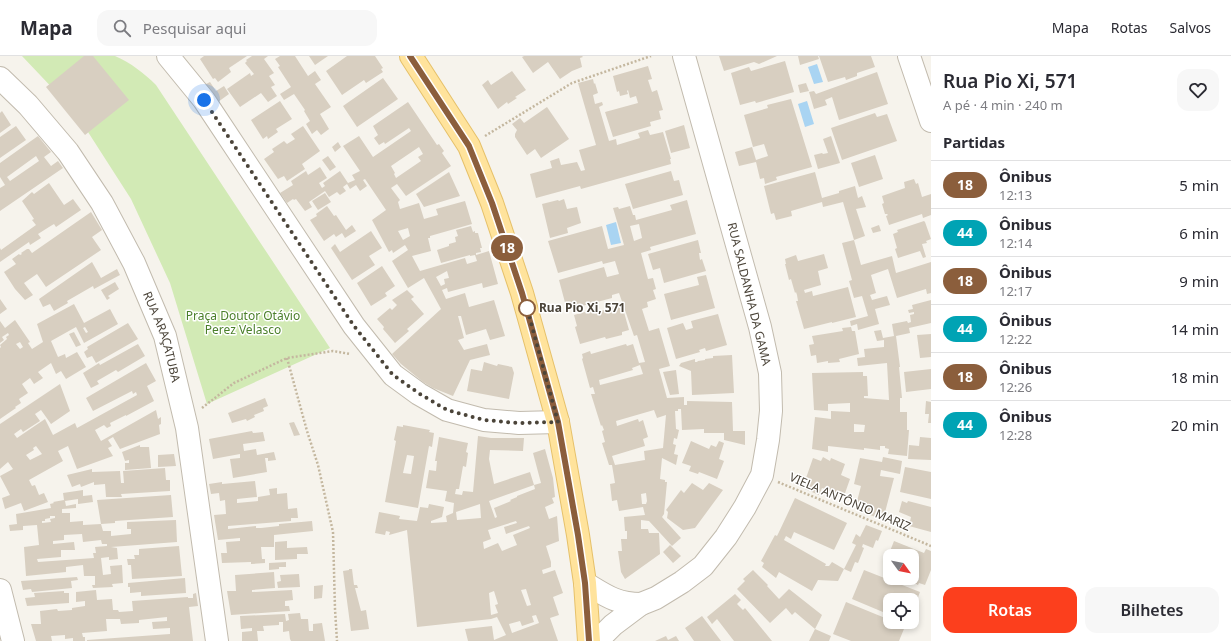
<!DOCTYPE html>
<html lang="pt">
<head>
<meta charset="utf-8">
<style>
  :root { --surface:#fff; --page:#f7f7f7; --text:#2b2b33; --muted:#7c7c81; --line:#e1e1e2; --accent:#fc3f1d }
  body { margin:0; font-family:"Noto Sans",sans-serif; background:var(--page); color:var(--text); height:100vh; display:flex; flex-direction:column; font-size:15px; white-space:nowrap }
  * { box-sizing:border-box; margin:0 }
  p { font-size:13px; color:var(--muted) }
  .icon { flex:none; width:22px; height:22px; fill:none; stroke:currentColor; stroke-width:2; stroke-linecap:round; stroke-linejoin:round }
  .map { position:relative; flex:1; overflow:hidden }
  .sheet { display:flex; flex-direction:column; background:var(--surface); width:300px }
  .sheet>* { flex:none }
  .badge { padding:0 8px; border-radius:13px; font-size:14px; line-height:26px }
  .needle { width:26px; rotate:123deg }
  .tools { position:absolute; left:883px; top:493px; display:grid; gap:8px }
  .tools a { display:grid; place-items:center; width:36px; height:36px; border-radius:8px; background:var(--surface); box-shadow:0 2px 6px #0003; font-size:20px }
  .you { position:absolute; width:20px; height:20px; margin:-10px; border:3px solid #fff; border-radius:50%; background:#1a73e8; box-shadow:0 0 0 6px #1a73e833 }
  .map>.badge { position:absolute; translate:-50% -50%; box-shadow:0 0 0 2px #fff }
  h2 { padding:0 12px; font-size:15px; line-height:36px }
  .round { display:grid; place-items:center; flex:none; width:42px; height:42px; border-radius:12px; background:var(--page) }
  .overview { display:flex; align-items:center; justify-content:space-between; height:68px; padding:0 12px }
  h1 { font-size:19px; font-weight:600; line-height:30px }
  .action { display:flex; gap:8px; margin-top:auto; padding:8px 12px }
  .action a { flex:1; height:46px; border-radius:12px; background:var(--accent); color:#fff; font-size:16px; font-weight:600; line-height:46px; text-align:center }
  .action a+a { background:var(--page); color:var(--text) }
  ul { padding:0; list-style:none }
  li { display:flex; align-items:center; gap:12px; height:48px; padding:0 12px; border-top:1px solid var(--line) }
  li div { flex:1 }
  li b { display:block; font-size:15px }
  li em { font-style:normal }
  li .badge { min-width:44px; font-weight:700; text-align:center }
  header { display:flex; align-items:center; gap:24px; box-sizing:border-box; height:56px; padding:0 20px; background:var(--surface); border-bottom:1px solid var(--line) }
  header strong { font-size:19px }
  nav { display:flex; gap:22px; margin-inline-start:auto; font-size:14px }
  .search { width:280px; height:36px; background:var(--page); display:flex; align-items:center; gap:10px; box-sizing:border-box; padding:0 14px; border-radius:12px; color:var(--muted); font-size:15px }
  main { display:flex; flex:1; min-height:0 }
  .map>svg:first-child { display:block }
  .green { fill:#d2eab5 }
  .water { fill:#a9d4f2 }
  .building { fill:#d8cfc1; fill-rule:evenodd }
  .lines { fill:none; stroke-linecap:round; stroke-linejoin:round }
  .minor-casing { stroke:#c2bbae; stroke-width:24 }
  .major-casing { stroke:#e6c16a; stroke-width:24 }
  .path { stroke:#c4b79f; stroke-width:2.5; stroke-dasharray:2 2; stroke-linecap:butt }
  .minor { stroke:#fff; stroke-width:22 }
  .major { stroke:#ffe39c; stroke-width:22 }
  .line-casing { stroke:#fff; stroke-width:9 }
  .line { stroke:#8b5e3c; stroke-width:6 }
  .walk { stroke:#4b4439; stroke-width:4; stroke-dasharray:0 7.2 }
  .stop-dot { fill:#fff; stroke:#8b5e3c; stroke-width:2 }
  .labels { text-anchor:middle; stroke-width:3; stroke-linejoin:round; paint-order:stroke }
  .street-label { font-size:12px; fill:#4b4439; stroke:#fff }
  .stop-label { font-size:12px; font-weight:bold; fill:#4b4439; stroke:#fff; text-anchor:start }
  .park-label { font-size:12px; fill:#4a7f2a; stroke:#fff }
</style>
</head>
<body>
<header>
<strong>Mapa</strong>
<div class="search"><svg class="icon" aria-label="search" viewBox="0 0 24 24"><circle cx="10" cy="10" r="6"/><path d="M15 15l6 6"/></svg>Pesquisar aqui</div>
<nav><a>Mapa</a><a>Rotas</a><a>Salvos</a></nav>
</header>
<main>
<div class="map">
<svg width="931" height="585" viewBox="0 0 931 585">
  <rect width="100%" height="100%" fill="#f6f3ec"/>
  <!-- green -->
  <path class="green" d="M22 0H115C131 7 144 17 156 29L330 292 207 348 170 227 131 143 88 76 59 39Z"/>
  <!-- water -->
  <path class="water" d="M817 8 823 26 814 28 808 11Z
    M807 45 814 68 805 71 798 48Z
    M616 166 621 187 611 189 606 169Z"/>
  <!-- building -->
  <path class="building" d="M84 0H93L129 44 85 79 46 31Z
    M204 0H247L229 12 231 16 218 26 215 22 213 23 200 3Z
    M252 0H268L264 3 274 17 269 20 275 29 271 31 277 40 268 46 261 37 240 51 227 33 250 17 251 20 254 18 245 7 247 5 246 4Z
    M280 0H295L308 20 315 15 321 24 315 28 331 51 320 58 329 73 321 79 317 74 312 78 306 68 310 65 304 55 305 54 294 38 284 44 280 38 291 31 278 11 280 10 275 3Z
    M309 0H328L315 9Z
    M347 0H375L383 12 381 13 383 16 366 27 364 24 342 39 326 15Z
    M524 0H582L583 1 580 2 582 11 572 15 560 23 548 6 533 17 522 1Z
    M719 0H777L759 8 754 6 724 15Z
    M798 0H818L819 3 800 9Z
    M819 0H871L875 11 857 17V20L846 24 845 21 828 26Z
    M785 5 794 36 756 47 755 45 740 49 731 17 749 11 751 15Z
    M648 10 652 23 648 24 652 36 657 34 663 54 659 55 661 63 650 66 651 70 613 81 605 56 638 47 636 40 630 42 628 34 627 35 628 38 620 40 619 35 617 36 613 20Z
    M512 15 526 34 515 41 517 42 508 48 507 46 498 53 482 29 488 24 491 29Z
    M877 16 888 48 839 64 832 41 825 44 827 49 814 53 809 36 814 35 816 38Z
    M383 22 398 43 357 71 343 50Z
    M593 23 594 28 595 27 598 37 593 39 595 48 602 46 603 49 599 51 609 85 616 83 617 89 640 82 638 77 648 74 650 79 663 76 671 103H670L671 108 581 133 580 130 536 142 530 118 552 112 550 105 559 102 561 109 577 106 581 115 585 114 579 94 596 89 578 27Z
    M210 26 216 35 224 30 229 38 218 46 206 28Z
    M806 27 809 35 800 37 798 29Z
    M791 43 812 111 776 121 777 124 765 128 764 122 760 123 756 106 739 110 735 96 752 91 756 104 768 100 764 88 753 91 744 59 768 52 767 49Z
    M280 45 292 63 276 73 278 76 268 83 267 80 263 83 251 64Z
    M408 46 437 89 439 88 444 95 442 97 451 110 406 140 397 128 391 132 400 144 398 146 400 153 419 147 424 163 438 159 436 153 465 145 472 168 430 180V182H428L431 195 412 200 420 215 465 202 467 208 477 205 475 199 470 200V199L441 207 437 194 449 190V188L456 186 455 181 458 180 456 174 471 170 473 176 475 175V177H478L482 192H480L481 196 476 197V199L489 195 498 228 483 232 482 227 448 236 447 232 442 234 446 243 465 237 469 251 494 244 505 280 490 284 486 273 466 279 461 260H458L464 282 458 284 464 294 487 288 490 299 470 304 453 340 433 332 423 326 401 308 392 298 441 253 424 222 408 232 392 205 408 194 405 189 393 197 392 194 389 196 372 164 386 154 365 123 363 124 367 130 360 135 356 129 350 133 347 128 343 131 346 135 340 139 337 136 329 141 325 135 309 146 312 151 305 155 296 143 294 144 293 143 287 147 280 137 293 129 291 125 306 115 308 119 320 111 327 122 319 127 322 132 325 130 323 127 340 115 348 127 355 124 352 119 360 115 343 90 359 80 373 101 411 75 409 72 385 88 384 86 379 89 374 82 378 79 373 70ZM419 91 423 98 418 101 421 105 396 122 394 118 395 117 391 110ZM408 172 410 180 403 184 398 175ZM447 215 449 222 444 223 445 228 441 230 436 221Z
    M547 51 569 83 541 102 535 93 527 99 515 81V78L517 74 512 68 520 62 524 67Z
    M2 55 11 69 0 77V57Z
    M875 57 877 61 887 58 897 85 842 104 831 72Z
    M684 69 690 92 671 97 665 75Z
    M16 70 26 84 0 102V81Z
    M303 70 320 95 302 108 305 113 287 125 284 120 278 123 264 103 274 96 272 93 284 85 287 88 295 83 291 78Z
    M38 80 51 96 44 101 51 110 58 105 63 112 0 155V132L5 129 0 121V107ZM36 100 39 105 10 125 7 121Z
    M831 80 840 107 818 113 814 99 822 97 823 98 828 97 823 83Z
    M338 86 341 91 335 96 332 91Z
    M875 99 883 123 859 131 851 107Z
    M328 100 336 111 330 115 322 104Z
    M671 115 674 125 679 124 683 139 633 153 625 128Z
    M449 116 460 140 424 151 416 138Z
    M815 116 822 142 839 137V135L855 130 858 142 862 140 866 151 856 153 865 180 854 184 843 146 823 151 822 146 791 155 792 160 776 164 774 157 771 158 764 130Z
    M914 123 916 128 918 127 922 141 931 138V159L923 162 922 158 889 169 886 160 888 159 887 158H885L882 148 884 147 882 140 905 132 904 126Z
    M49 127 64 149 73 143 81 154 56 171 54 168 49 171 38 178 41 182 30 189 29 186 0 206V192L1 194 36 169 32 164 34 163 22 145 32 136 34 138Z
    M325 137 331 146 318 154 312 145Z
    M564 143 567 153 577 151 581 167 567 172 568 177 550 182 542 148 558 144 559 145Z
    M687 144 696 178 650 191 651 194 641 197 648 223 653 222 656 233 653 234 656 243 647 246 648 251 642 253 649 275 659 272 670 310 659 313 667 342 684 341V349H687V345L732 346 733 375H745V389L724 384V377H704V373L682 374 681 353H678V355H675L676 373 679 374 677 383 674 382 673 388 676 389 674 398 678 399 676 409 662 402 660 423 665 424V426H667L664 458 662 461 681 482 672 490 649 465 641 464V473H648L649 477H659L660 498 625 523 621 516 618 495H622L621 483H627V475H625L624 461 645 459 643 451 619 455 617 444 612 445 610 428 615 427 612 409H609L602 387 605 386 602 375 604 374 602 369 601 370 591 338H595L593 331 590 332 582 303 583 302 582 298 590 295 591 298 626 288 627 290 633 288 639 307 645 306 637 279 634 280 619 237 612 239V242L567 254 559 224 604 211 607 221 619 218 615 205 603 208 602 205 558 217 548 185 602 170 608 193 624 189 613 152 618 151 619 153 630 150 633 159H635L636 164 672 154 670 149ZM639 168 642 182 634 185 630 170ZM640 309 643 318 600 329 599 324 633 314 632 312ZM654 354 657 362 666 359 663 392 644 395 645 404 615 409 612 400 645 390 643 383 648 381 643 364 639 366 638 363 617 370 616 365ZM646 437 647 445 646 448H642L641 438Z
    M327 150 334 160 336 159 346 174 352 169 356 175 345 182 342 177 336 181 334 178 324 185 310 164 317 160 316 158Z
    M91 156 102 174 92 181 101 194 46 231 37 218 24 227 33 239 25 244 15 233 4 216 16 208 12 203 19 198 20 199 22 198 21 197 27 193H29L32 197Z
    M924 165 925 166 931 183 926 185 927 187 922 188 926 201 923 202 920 195 898 202 895 193 897 192 893 178 898 176 897 174Z
    M879 169 881 175 873 177 871 172Z
    M371 175 382 192 369 200 375 209 352 224 331 192 335 188 340 196Z
    M698 184 701 197H699L700 204 702 203 706 215 664 227 660 212 653 214 648 198Z
    M854 184 861 209 892 200 896 217 931 206V237L927 238 926 233 897 242 888 213 871 219 876 237 870 239 872 244 887 240 890 249 875 253 879 268 858 274 857 268 851 270 850 265 868 260 862 240 854 242 849 225 852 224 842 187Z
    M824 198 828 212 818 215 821 229 804 234 805 237 812 235 813 240 848 231 856 261 832 267V266L804 273 796 245H798L797 239 796 236 795 237 791 223 789 224 785 208H786L785 203 796 199 798 205Z
    M92 206 101 222 117 213 120 219 94 233 93 230 67 245 68 247 54 255 50 248 43 251 39 243Z
    M382 210 395 230 385 237 387 240 371 250 357 227Z
    M706 219 715 252 671 264 664 238 699 229 697 221Z
    M115 226 119 233 108 240 110 242 107 244 101 234Z
    M407 234 414 241 411 243 424 258 407 273 409 275 395 287 383 273 384 271 377 263 390 252 392 254 397 249 392 244Z
    M0 243 7 253 0 258Z
    M931 244V267L909 272 910 277 896 280 900 311H899L902 342H900V356H907V374H909L907 400 888 398 889 393 885 392V390H880V394L864 392V394L828 390V396L812 393 815 361 831 363V355L850 356V347L828 348V355L814 354 812 317 863 316V320H867L868 340H864V342L889 344 887 307 858 310 857 302 865 301 864 293 884 291V284L877 285 874 275 881 274 883 282 894 280 892 268 907 265 908 267 911 266 910 259 914 258V256L909 257 908 254 913 253 912 249ZM854 368 865 369 864 376H854Z
    M74 248 84 267 110 253 118 268 84 287 76 271 51 285 58 301 65 298 66 302 77 296 86 311 66 323 61 315 56 318 51 307 38 316 43 322 34 328 30 322 22 328 28 337 19 343 21 347 15 351 16 352 0 363V292L1 291 0 289 7 283 6 281 9 279 8 277 2 281 4 284 0 287V265L5 272 15 264 30 286 28 287 32 293 43 286 37 268ZM85 271 88 276 86 277 83 272ZM20 286 23 291 20 293 16 288Z
    M622 249 629 274 622 276V279L606 283 605 281 580 288 575 271 577 270 574 259 592 254 593 257Z
    M718 258 727 289 706 295 705 292 699 294 700 296 676 303 667 272 683 267 686 274 693 272 691 265Z
    M128 267 138 283 96 307 92 300 87 302 84 296 88 293 87 291Z
    M851 271 852 275H855L859 298 839 303 840 306 828 307V305L817 307 816 299 811 300 809 289 814 288 812 280 843 275 842 272Z
    M74 276 81 289 76 291 69 278Z
    M931 278V301L920 302 917 279Z
    M138 288 145 300 118 316 116 314 97 325 99 328 91 332 83 317 99 307 100 309Z
    M732 299 734 337 692 339 691 315 679 310 681 307 695 303V306H697L698 305 705 304V303L713 302V300Z
    M484 306 497 310 498 308 512 311 514 317 509 343 467 335 471 313 482 315Z
    M146 307 156 325 147 330 154 345 126 360V359L110 367 111 370 107 372 104 369 95 374 101 385 156 354 158 363 161 361V368L159 369 160 378 120 393 113 381 108 384 112 390 108 392 113 400 77 413 68 390 58 395 63 405 29 424 32 430 35 429 39 439 44 437 48 446 24 455 21 447 5 453 2 442 10 439 0 420 13 413 8 406 0 413V368L60 328 70 355 51 368 41 354 35 358 40 365 23 376 21 373 14 378 17 382 45 363 53 379 75 367 77 372 137 339 136 336 133 338 132 335 93 355 86 342ZM36 390 42 398 30 404 26 399 34 394 33 392Z
    M931 313V333L906 336 904 316Z
    M676 314 679 338 670 339 663 316Z
    M265 342 268 350 263 352 264 355 254 359 255 361 247 365 246 363 232 367 228 357Z
    M926 345 931 346V367H928L929 358H925Z
    M294 366 300 379 294 380 289 367Z
    M403 369 430 374 429 376 434 377 432 391 429 390 418 452 385 446 396 385 394 384 397 370 403 371ZM407 399 414 400 411 418 403 417Z
    M252 375 253 377 263 376 265 385 243 388 244 395 256 393 257 399 274 396 276 404 268 405V402H265L267 416 233 422 230 403 240 402V398L213 403 209 383Z
    M478 380 491 382H524L523 395 490 394 489 403 494 428 530 416 534 429 489 445 495 462 497 461 494 452 511 445 510 444 517 441V440L535 433 534 429 541 427 533 397 545 393 553 422 555 441 552 442 554 447 545 451 549 463 557 460 559 485 546 490 551 506V511L542 514 543 518 555 514 563 537 553 541 559 559 550 562 558 585H468L465 573 492 570 494 584 506 579 497 561 491 563 417 571 407 474 389 479 390 476 386 475 385 479 375 477 379 456 400 460 399 463 417 465 420 451 428 452 429 448 444 451 442 461 431 465V467L447 466 446 460 453 457 454 447 445 445 447 435 426 432 429 414 436 415 437 405H435L439 381 468 387 466 396 468 397 466 411 463 410 459 433H456L455 438 462 439 463 435 473 436ZM480 448 481 462 457 464 456 456ZM516 465 517 467 504 471 506 478 529 470 530 472 513 479 517 489 502 495 498 487 484 493 483 486 491 483 488 474ZM526 533 531 549 527 550 521 534ZM494 535 498 548 495 549 498 557 491 559 489 537ZM536 559 539 567 512 577 509 568 520 565 522 570 534 566 532 560Z
    M920 381 931 382V404L908 403 909 389 919 390Z
    M691 385 709 393 711 389 716 391 719 385 724 387 719 403 724 405 717 423 699 416 698 418 689 415 691 410 682 407Z
    M140 389V391H149L151 412 125 414V407H129V404L125 405 122 396Z
    M174 398 176 410 158 411V399Z
    M823 401 830 405 831 402 845 408 841 419 850 423 844 440 822 432 819 439 800 431 803 424 805 425 813 402 821 405Z
    M883 401 902 405 900 418 881 414 880 420 894 422 883 464 855 453 861 430 854 428 860 402 882 406Z
    M905 411 931 416V443L900 436Z
    M165 412 166 424H170V435L121 438 122 441H106L105 428 94 429V426L81 431 80 428 72 431 67 419 92 413V416L120 415 121 427H124L123 415Z
    M255 425 257 441 237 443V447L258 445V441L270 439 269 433 277 432V438L287 437 288 453 297 452 298 462H291V465L228 470V473L256 470V472H261L279 470V468L312 465 313 475 274 479V491H261L262 503H265V507L251 508V506L222 507 221 497H227L226 486 240 485V482L218 484 214 459 226 458 225 444 220 445 219 437 211 438 209 428 222 426V428Z
    M692 427 703 434 709 427 723 434 695 472 683 474 667 462 668 456 666 454 681 434 684 437Z
    M83 434V440L92 439 93 446 78 448V443L65 445 66 450 76 448V452L62 453V457H70V466L83 465V469L101 468 103 475H111V480L131 478V473H127V466L176 464 177 486 111 491 117 492 118 503 109 504V501L101 502 103 519 111 518 110 510 122 509 123 527 112 528 113 531 93 532 92 529H95V520H84L83 509 66 511V516L26 520 24 491 39 489 37 469 23 470V474L10 475 9 469 17 468 16 458 51 452 50 448 54 447 53 446 64 444 63 437ZM50 460H55V462L50 463 51 466 42 467V465H45V463L50 462ZM82 478 83 486 101 484 102 488H107V490L95 491 96 497H93L94 502 38 506 37 503 61 501V494H75L74 486 53 488V485L64 484V479Z
    M171 439 173 461 115 465V467L101 468 97 444Z
    M795 442 847 467 834 494 794 476 791 483 786 480 784 484 826 508 825 510H829L832 506 844 513 838 525 818 524 812 535 779 516 776 522 762 511 764 507 761 505 775 479 777 480 779 476Z
    M902 445 907 447 908 445 931 451V476L909 470 911 461 899 456Z
    M866 469 882 475 878 485 876 484 873 492 863 488 862 491 864 492 858 507 855 506 851 516 844 513 856 489 852 487 856 478 860 481Z
    M287 485V492L307 491 308 498H297V503L275 504V486Z
    M894 485 924 497 926 493 931 495V514L925 529 919 527 918 529 906 522H912V500H890V516L883 513Z
    M670 489 681 500 673 507 663 496Z
    M179 490 182 520 132 523 131 509H128L127 503H135L134 499H139V493Z
    M286 506V511H279V513L269 514V507Z
    M349 513H352L354 529H357L358 532H355L361 555 366 554 369 573 351 575 343 515 349 514Z
    M753 514 768 529 767 530 779 543 789 533 822 559 815 573 795 556 792 559 786 552 770 567 737 533 745 525 743 523Z
    M864 514 920 536 912 557V544H890V559L852 543Z
    M274 516 275 532 252 534V536L292 534 293 544 285 545V550H289L290 555 231 559 227 535H236L235 519Z
    M299 518 300 531 278 532 277 526 281 525 280 519Z
    M77 521 78 524 71 525 72 532 32 536 31 533 23 534 21 525Z
    M185 522 186 537 141 540V536L130 537V531H128V527Z
    M323 529 322 542 314 543V530Z
    M96 534 97 544 112 543 113 554H118L119 556 133 555 132 545 188 541V542H193V538L196 537 198 550 189 551 193 585H87V584L170 578V572L153 573 152 566 167 565V561L139 564V567L121 568 120 563H106L107 575 82 577 83 581H85V585H73V582L65 583V579L51 580 52 585H36L31 568H41L40 555 57 553 58 555 72 554V552L85 550V545L76 546V536Z
    M64 535V537H69V547L27 550 25 542 35 541 34 537Z
    M735 538 741 544 737 548 743 554 745 552 772 585H734L717 563 712 568 707 561Z
    M846 546 890 564V566L901 570 902 567 906 568 899 585H851L833 578Z
    M300 557 301 563H308L309 575H313V568L322 567 325 585H291L290 583 289 575 283 576V566H279V569L263 570 264 575H257L258 585H242V576L252 575V572L241 573 240 560 285 558 286 565 289 564 288 558Z
    M702 560 721 585H694L685 572Z
    M815 573 831 580 829 585H809Z
    M666 580 668 584 676 580 679 585H655Z"/>
  <g class="lines">
    <defs>
      <g id="minor">
        <path d="M168 0 204 44 354 270 393 319 419 338 447 354 484 364 519 367 558 366"/>
        <path d="M909 0 931 65"/>
        <path id="s1" d="M0 22 28 49 68 96 102 147 134 207 165 280 187 372 217 585"/>
        <path d="M585 527C605 539 616 548 641 548"/>
        <path d="M0 534 13 585"/>
        <path d="M597 585 613 569 641 548 656 542 682 526 703 510 726 481 745 451 762 419 768 384 771 355 770 317 760 271 684 0"/>
      </g>
      <path id="major" d="M411 0 469 90 492 147 522 237 558 366 578 479 585 527 589 585"/>
    </defs>
    <!-- minor casing -->
    <use href="#minor" class="minor-casing"/>
    <!-- major casing -->
    <use href="#major" class="major-casing"/>
    <!-- path -->
    <path class="path" d="M485 80 572 27 651 0
      M287 302 307 375 318 409 333 476 335 553 337 585
      M202 352 234 327 287 302 333 295 350 298
      M778 426 931 490"/>
    <!-- minor -->
    <use href="#minor" class="minor"/>
    <!-- major -->
    <use href="#major" class="major"/>
  </g>
  <g class="lines">
    <defs>
      <path id="line" d="M410 0 469 90 492 147 522 237 558 366 578 479 585 527 589 585"/>
    </defs>
    <!-- line casing -->
    <use href="#line" class="line-casing"/>
    <!-- line -->
    <use href="#line" class="line"/>
    <!-- walk -->
    <path class="walk" d="M204 44 354 270 393 319 420 338 447 354 484 364 518 367 558 366 527 252"/>
  </g>
  <!-- markers -->
  <circle class="stop-dot" cx="527" cy="252" r="8"/>
  <g class="labels">
    <!-- street labels -->
    <g class="street-label">
      <text transform="translate(749 238) rotate(76)" y="4">RUA SALDANHA DA GAMA</text>
      <text dy="4" stroke="none"><textPath href="#s1" startOffset="309">RUA ARAÇATUBA</textPath></text>
      <text transform="translate(850 446) rotate(23)" y="4">VIELA ANTÔNIO MARIZ</text>
    </g>
    <!-- stop labels -->
    <g class="stop-label">
      <text x="539" y="256">Rua Pio Xi, 571</text>
    </g>
    <!-- park labels -->
    <g class="park-label">
      <text x="243" y="264">Praça Doutor Otávio<tspan x="243" dy="14">Perez Velasco</tspan></text>
    </g>
  </g>
</svg>
<div class="tools">
<a><svg class="needle" viewBox="-14 -14 28 28"><path d="M0-13l5 13h-10z" fill="#e53935"/><path d="M0 13l5-13h-10z" fill="#7c7c81"/></svg></a>
<a><svg class="icon" aria-label="locate" viewBox="0 0 24 24"><circle cx="12" cy="12" r="6"/><path d="M12 2v4M12 18v4M2 12h4M18 12h4"/></svg></a>
</div>
<div class="you" style="left:204px;top:44px"></div>
<b class="badge" style="left:507px;top:192px;background:#8b5e3c;color:#fff">18</b>
</div>
<section class="sheet">
<div class="overview"><div><h1>Rua Pio Xi, 571</h1><p>A pé · 4 min · 240 m</p></div><a class="round"><svg class="icon" aria-label="heart" viewBox="0 0 24 24"><path d="M12 20l-8-8c-3-5 5-10 8-4 3-6 11-1 8 4z"/></svg></a></div>
<h2>Partidas</h2>
<ul>
<li><span class="badge" style="background:#8b5e3c;color:#fff">18</span><div><b>Ônibus</b><p>12:13</p></div><em>5 min</em></li>
<li><span class="badge" style="background:#00a3b4;color:#fff">44</span><div><b>Ônibus</b><p>12:14</p></div><em>6 min</em></li>
<li><span class="badge" style="background:#8b5e3c;color:#fff">18</span><div><b>Ônibus</b><p>12:17</p></div><em>9 min</em></li>
<li><span class="badge" style="background:#00a3b4;color:#fff">44</span><div><b>Ônibus</b><p>12:22</p></div><em>14 min</em></li>
<li><span class="badge" style="background:#8b5e3c;color:#fff">18</span><div><b>Ônibus</b><p>12:26</p></div><em>18 min</em></li>
<li><span class="badge" style="background:#00a3b4;color:#fff">44</span><div><b>Ônibus</b><p>12:28</p></div><em>20 min</em></li>
</ul>
<div class="action"><a>Rotas</a><a>Bilhetes</a></div>
</section>
</main>
</body>
</html>
